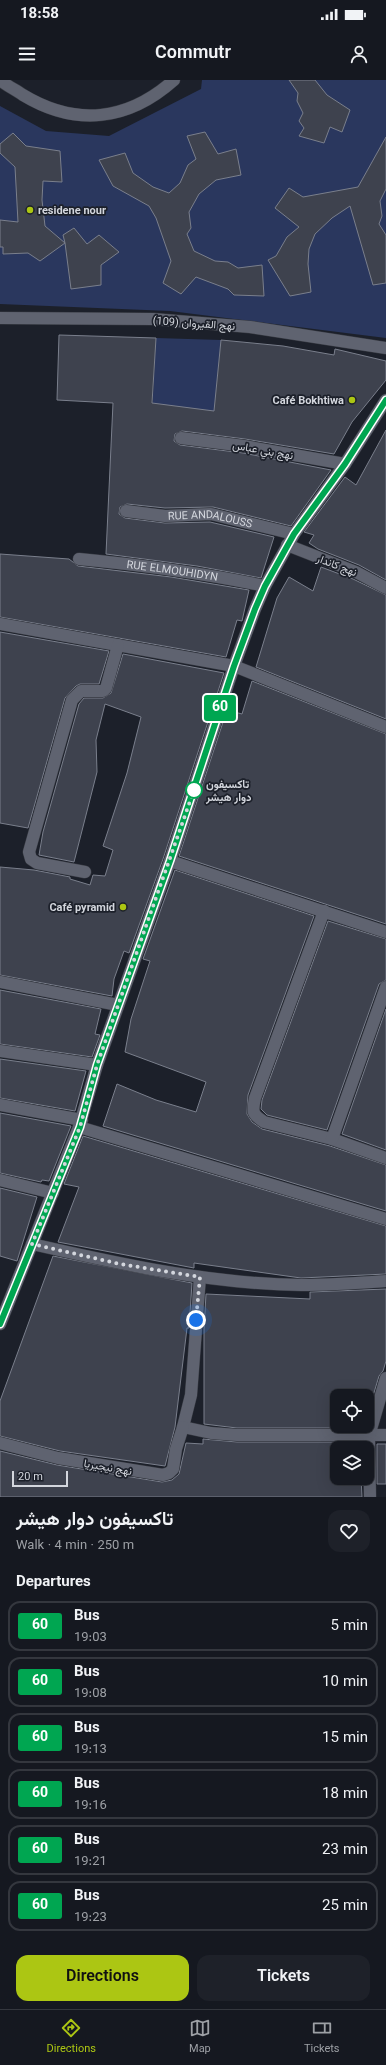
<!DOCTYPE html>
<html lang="en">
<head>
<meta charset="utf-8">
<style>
  :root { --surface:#151820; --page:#1e2129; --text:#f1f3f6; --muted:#9da0a5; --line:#34373e; --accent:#acc613 }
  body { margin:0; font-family:Georgia,Vazirmatn,serif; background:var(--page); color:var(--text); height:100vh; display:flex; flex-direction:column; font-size:15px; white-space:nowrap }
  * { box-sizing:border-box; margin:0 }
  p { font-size:13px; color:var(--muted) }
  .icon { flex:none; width:22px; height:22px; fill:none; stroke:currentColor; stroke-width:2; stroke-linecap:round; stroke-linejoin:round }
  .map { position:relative; height:1417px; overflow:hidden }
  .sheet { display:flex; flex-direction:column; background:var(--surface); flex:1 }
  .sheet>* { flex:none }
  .badge { padding:0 8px; border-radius:3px; font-size:14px; line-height:26px }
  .tools { position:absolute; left:330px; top:1309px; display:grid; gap:8px }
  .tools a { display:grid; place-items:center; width:44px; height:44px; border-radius:8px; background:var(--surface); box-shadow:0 4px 16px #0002,0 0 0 1px var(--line); font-size:20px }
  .scale { position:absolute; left:12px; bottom:10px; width:56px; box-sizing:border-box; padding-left:4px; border:2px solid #d3d6dd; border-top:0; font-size:11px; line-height:14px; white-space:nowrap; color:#d3d6dd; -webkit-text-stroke:3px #1c202a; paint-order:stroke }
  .you { position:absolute; width:20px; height:20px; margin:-10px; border:3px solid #fff; border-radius:50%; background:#1a73e8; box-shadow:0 0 0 6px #1a73e833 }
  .map>.badge { position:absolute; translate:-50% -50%; box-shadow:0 0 0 2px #fff }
  h2 { padding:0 16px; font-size:15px; line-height:36px }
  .round { display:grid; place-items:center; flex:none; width:42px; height:42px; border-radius:12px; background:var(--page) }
  .summary { display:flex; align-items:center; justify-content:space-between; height:68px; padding:0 16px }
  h1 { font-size:19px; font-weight:600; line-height:30px }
  .action { display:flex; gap:8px; margin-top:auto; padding:8px 16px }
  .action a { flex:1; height:46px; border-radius:12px; background:var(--accent); color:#111; font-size:16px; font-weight:600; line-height:46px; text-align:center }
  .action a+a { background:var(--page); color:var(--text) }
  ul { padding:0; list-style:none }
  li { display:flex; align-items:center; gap:12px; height:50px; margin:0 8px 6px; padding:0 8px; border:2px solid var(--line); border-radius:12px }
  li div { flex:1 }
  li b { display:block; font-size:15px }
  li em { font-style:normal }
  li .badge { min-width:44px; font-weight:700; text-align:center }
  .status { display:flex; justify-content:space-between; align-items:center; height:28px; padding:0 20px; background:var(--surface); direction:ltr }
  .status svg { height:11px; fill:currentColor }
  header { display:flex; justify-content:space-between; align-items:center; height:52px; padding:0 16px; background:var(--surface); font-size:18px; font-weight:600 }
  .dock { display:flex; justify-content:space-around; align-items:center; height:56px; border-top:1px solid var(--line); background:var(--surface); font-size:11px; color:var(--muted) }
  .dock a { display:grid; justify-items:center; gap:2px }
  .dock .current { color:var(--accent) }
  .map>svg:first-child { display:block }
  .green { fill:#2a375e }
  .building { fill:#3e424e; stroke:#7a7f8c }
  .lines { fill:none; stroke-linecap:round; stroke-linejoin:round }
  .street-casing { stroke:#383b43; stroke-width:13 }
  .secondary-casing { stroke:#383b43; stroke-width:13 }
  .street { stroke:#5f6370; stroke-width:12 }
  .secondary { stroke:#5f6370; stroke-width:12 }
  .line-casing { stroke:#fff; stroke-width:9 }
  .line { stroke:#00a651; stroke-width:6 }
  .walk { stroke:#d3d6dd; stroke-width:4; stroke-dasharray:0 7.2 }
  .poi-dot { fill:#acc613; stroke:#1c202a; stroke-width:1.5 }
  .stop-dot { fill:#fff; stroke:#00a651; stroke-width:2 }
  .labels { text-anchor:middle; stroke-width:3.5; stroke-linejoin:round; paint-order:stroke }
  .poi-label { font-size:11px; font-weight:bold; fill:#d3d6dd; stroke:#1c202a; text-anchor:end }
  .street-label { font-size:11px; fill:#d3d6dd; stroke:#1c202a }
  .stop-label { font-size:11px; font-weight:bold; fill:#d3d6dd; stroke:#1c202a; text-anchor:start }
</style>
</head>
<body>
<div class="status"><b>18:58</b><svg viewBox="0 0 49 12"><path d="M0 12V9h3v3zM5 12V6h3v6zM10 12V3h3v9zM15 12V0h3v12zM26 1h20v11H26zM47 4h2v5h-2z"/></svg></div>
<header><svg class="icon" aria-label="menu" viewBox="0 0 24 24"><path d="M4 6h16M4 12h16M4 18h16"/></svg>Commutr<svg class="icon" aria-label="person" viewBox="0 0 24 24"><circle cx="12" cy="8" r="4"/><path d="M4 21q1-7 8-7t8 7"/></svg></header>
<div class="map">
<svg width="386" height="1417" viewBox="0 0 386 1417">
  <rect width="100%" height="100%" fill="#1c202a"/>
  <!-- green -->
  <path class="green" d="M202 0H386V258L170 231 0 224V26L46 51 109 56 201 9Z
    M156 258 221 260 214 331 151 353Z"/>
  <!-- building -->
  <path class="building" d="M289 0H315L327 15 350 30 342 52 330 47 324 63 299 56 304 48 299 41 303 33 297 21 298 13Z
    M205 52 218 74 236 69 241 95 216 100 199 114 189 132 191 148 187 154 194 171 215 181 228 182 238 188 262 185 264 216 234 215 228 209 196 197 181 214 163 203 171 181 156 138 149 126 113 106 99 80 125 73 133 93 153 107 169 113 180 103 188 85 196 79 187 56Z
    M13 53 26 66 60 71 62 102 43 101 42 120 45 146 65 163 63 155 74 148 87 164 99 155 119 172 101 185V205L71 209 65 163 40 181 28 173 3 174V167H0V140L18 142 15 87 0 73V64Z
    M386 57V109L380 121 382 136 379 144 386 155V203L373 205 350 126 332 138 315 154 309 169 308 184 311 212 290 216 268 180 276 176 287 157 299 147 275 128 289 108 303 117 358 107Z
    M59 255 156 258 152 323 214 331 221 260 283 266 334 275 335 269 386 281V300L352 342 334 374 245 359 182 351 175 354 174 361 180 365 243 373 331 390 291 446 213 427 165 428 127 424 120 427 119 434 125 438 165 443 210 442 274 457 261 498 197 486 106 474 113 323 57 320Z
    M386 350V500L359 485 318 469 309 463 314 455 304 452 345 397 356 405Z
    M0 474 69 479 78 486 171 497 249 510 242 541 237 540 226 577 0 537Z
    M321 487 353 499 386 515V639L256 587 277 518 289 497 313 511Z
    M0 552 109 571 99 604H80L76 606 65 618 28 748 0 743Z
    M123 574 224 593 163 779 129 873 124 871 114 899 112 916 0 895V787L34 790 70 797V799L90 805 93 795 105 796 113 770 103 766 127 693 141 637 105 624 96 660 97 692 74 782 39 775 43 752 79 624 84 618H103L111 613Z
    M252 601 386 654V844L179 776 227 630 242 634Z
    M175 790 314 836 248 1015 247 1034 252 1042 262 1049 330 1066 386 1085V1131L103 1046 117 1004 156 1020 196 1032 206 1002 125 972 131 939 150 881 143 879Z
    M328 841 386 859V900L379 904 327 1050 267 1035 261 1029 262 1020Z
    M0 910 101 929 95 954 100 955 92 977 0 964Z
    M386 929V1070L342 1054Z
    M0 979 86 991 75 1031 0 1018Z
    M0 1033 71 1046 49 1101 42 1100 41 1102 0 1093Z
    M83 1056 386 1146V1194L301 1198 194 1183V1188L58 1162 79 1107 64 1104Z
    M0 1108 37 1117 17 1181 0 1176Z
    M53 1176 192 1203 189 1248H187L175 1347 165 1386 60 1371 0 1356V1321Z
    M386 1209V1281L383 1291 379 1296 373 1316H337V1348H237L204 1344V1249L206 1214 310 1219V1212Z
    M203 1359 237 1362H337V1398H361L362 1417H0V1371L57 1385 162 1402 172 1400 179 1394 186 1363 203 1364Z
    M377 1364H386V1404H377Z"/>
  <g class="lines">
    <defs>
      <g id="street">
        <path d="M0 0C7 6 16 10 23 15 76 47 128 41 174 0"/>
        <path d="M0 238 153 239 250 247 386 268"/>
        <path d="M181 358 244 366 345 384"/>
        <path id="s1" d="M126 431 165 436 211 434 294 454"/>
        <path d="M287 465 356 492 386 508"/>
        <path id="s2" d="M79 479C142 485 203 493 265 506"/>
        <path d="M0 544 234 586 386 647"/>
        <path d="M170 781 386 852"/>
        <path d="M85 792 37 783 31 779 29 772 72 620 81 611H103L106 608 118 565"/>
        <path d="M324 831 255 1018C252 1032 252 1034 264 1042L332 1059 386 1078"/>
        <path d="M0 902 118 925"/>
        <path d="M0 971 97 985"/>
        <path d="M0 1025 82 1040"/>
        <path d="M79 1047 386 1139"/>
        <path d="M332 1059 386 907"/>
        <path d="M0 1100 53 1113"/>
        <path d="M32 1164C120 1184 211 1204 301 1205 329 1205 358 1203 386 1201"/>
        <path d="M200 1197 191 1315 183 1347 211 1353 237 1355H386"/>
        <path d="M0 1363 58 1378 163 1395 169 1393 173 1389 176 1369 183 1347"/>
        <path d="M370 1417 369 1356 386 1298"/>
      </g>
      <path id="secondary" d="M0 1244 79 1047 97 985 170 781 234 586 255 529 265 506 294 454 345 384 386 320"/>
    </defs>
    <!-- street casing -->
    <use href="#street" class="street-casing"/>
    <!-- secondary casing -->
    <use href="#secondary" class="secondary-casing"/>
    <!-- street -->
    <use href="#street" class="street"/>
    <!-- secondary -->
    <use href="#secondary" class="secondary"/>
  </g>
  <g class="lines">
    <defs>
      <path id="line" d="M0 1244 80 1047 97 985 170 781 234 586 255 529 265 506 294 454 345 384 386 320"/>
    </defs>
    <!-- line casing -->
    <use href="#line" class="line-casing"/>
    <!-- line -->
    <use href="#line" class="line"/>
    <!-- walk -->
    <path class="walk" d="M194 710 97 985 80 1047 32 1164 120 1184 200 1197 196 1240"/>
  </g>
  <!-- markers -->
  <g class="poi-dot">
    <circle cx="30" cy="130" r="4"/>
    <circle cx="352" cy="320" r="4"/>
    <circle cx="123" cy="827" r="4"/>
  </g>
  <circle class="stop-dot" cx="194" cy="710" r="8"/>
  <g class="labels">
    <!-- poi labels -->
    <g class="poi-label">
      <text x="38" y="134" text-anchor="start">residene nour</text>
      <text x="344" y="324">Café Bokhtiwa</text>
      <text x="115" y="831">Café pyramid</text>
    </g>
    <!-- street labels -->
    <g class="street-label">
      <text transform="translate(194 243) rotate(4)" y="4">نهج القيروان (109)</text>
      <text transform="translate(263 370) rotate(10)" y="4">نهج بني عباس</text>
      <text dy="4" stroke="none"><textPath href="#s1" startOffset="85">RUE ANDALOUSS</textPath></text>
      <text transform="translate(337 485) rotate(21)" y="4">نهج كاندار</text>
      <text dy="4" stroke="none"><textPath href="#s2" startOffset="94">RUE ELMOUHIDYN</textPath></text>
      <text transform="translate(108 1387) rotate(10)" y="4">نهج نيجيريا</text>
    </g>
    <!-- stop labels -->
    <g class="stop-label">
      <text x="206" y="708">تاكسيفون<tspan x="206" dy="13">دوار هيشر</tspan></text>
    </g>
  </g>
</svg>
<div class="tools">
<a><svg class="icon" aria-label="locate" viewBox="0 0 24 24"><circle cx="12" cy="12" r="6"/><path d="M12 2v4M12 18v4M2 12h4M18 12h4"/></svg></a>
<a><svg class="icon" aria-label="layers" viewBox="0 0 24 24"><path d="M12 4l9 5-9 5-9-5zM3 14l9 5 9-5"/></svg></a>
</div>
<div class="scale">20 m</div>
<div class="you" style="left:196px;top:1240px"></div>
<b class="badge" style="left:220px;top:628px;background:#00a651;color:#fff">60</b>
</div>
<section class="sheet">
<div class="summary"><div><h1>تاكسيفون دوار هيشر</h1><p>Walk · 4 min · 250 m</p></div><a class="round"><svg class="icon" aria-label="heart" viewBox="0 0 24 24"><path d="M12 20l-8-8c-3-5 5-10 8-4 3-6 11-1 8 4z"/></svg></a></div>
<h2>Departures</h2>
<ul>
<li><span class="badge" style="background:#00a651;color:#fff">60</span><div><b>Bus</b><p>19:03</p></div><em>5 min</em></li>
<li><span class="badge" style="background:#00a651;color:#fff">60</span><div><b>Bus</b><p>19:08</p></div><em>10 min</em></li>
<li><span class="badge" style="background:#00a651;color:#fff">60</span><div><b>Bus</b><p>19:13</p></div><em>15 min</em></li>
<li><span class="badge" style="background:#00a651;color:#fff">60</span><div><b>Bus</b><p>19:16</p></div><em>18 min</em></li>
<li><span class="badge" style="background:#00a651;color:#fff">60</span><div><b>Bus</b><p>19:21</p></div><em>23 min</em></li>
<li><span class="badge" style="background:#00a651;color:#fff">60</span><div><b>Bus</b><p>19:23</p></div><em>25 min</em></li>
</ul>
<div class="action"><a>Directions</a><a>Tickets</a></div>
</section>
<nav class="dock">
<a class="current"><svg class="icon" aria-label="directions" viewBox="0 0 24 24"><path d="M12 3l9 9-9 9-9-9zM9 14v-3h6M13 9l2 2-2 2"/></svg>Directions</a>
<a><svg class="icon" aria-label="map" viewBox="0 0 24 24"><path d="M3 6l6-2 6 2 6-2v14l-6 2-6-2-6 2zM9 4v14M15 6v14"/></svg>Map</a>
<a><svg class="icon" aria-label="tickets" viewBox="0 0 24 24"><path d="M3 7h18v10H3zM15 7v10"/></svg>Tickets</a>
</nav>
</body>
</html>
